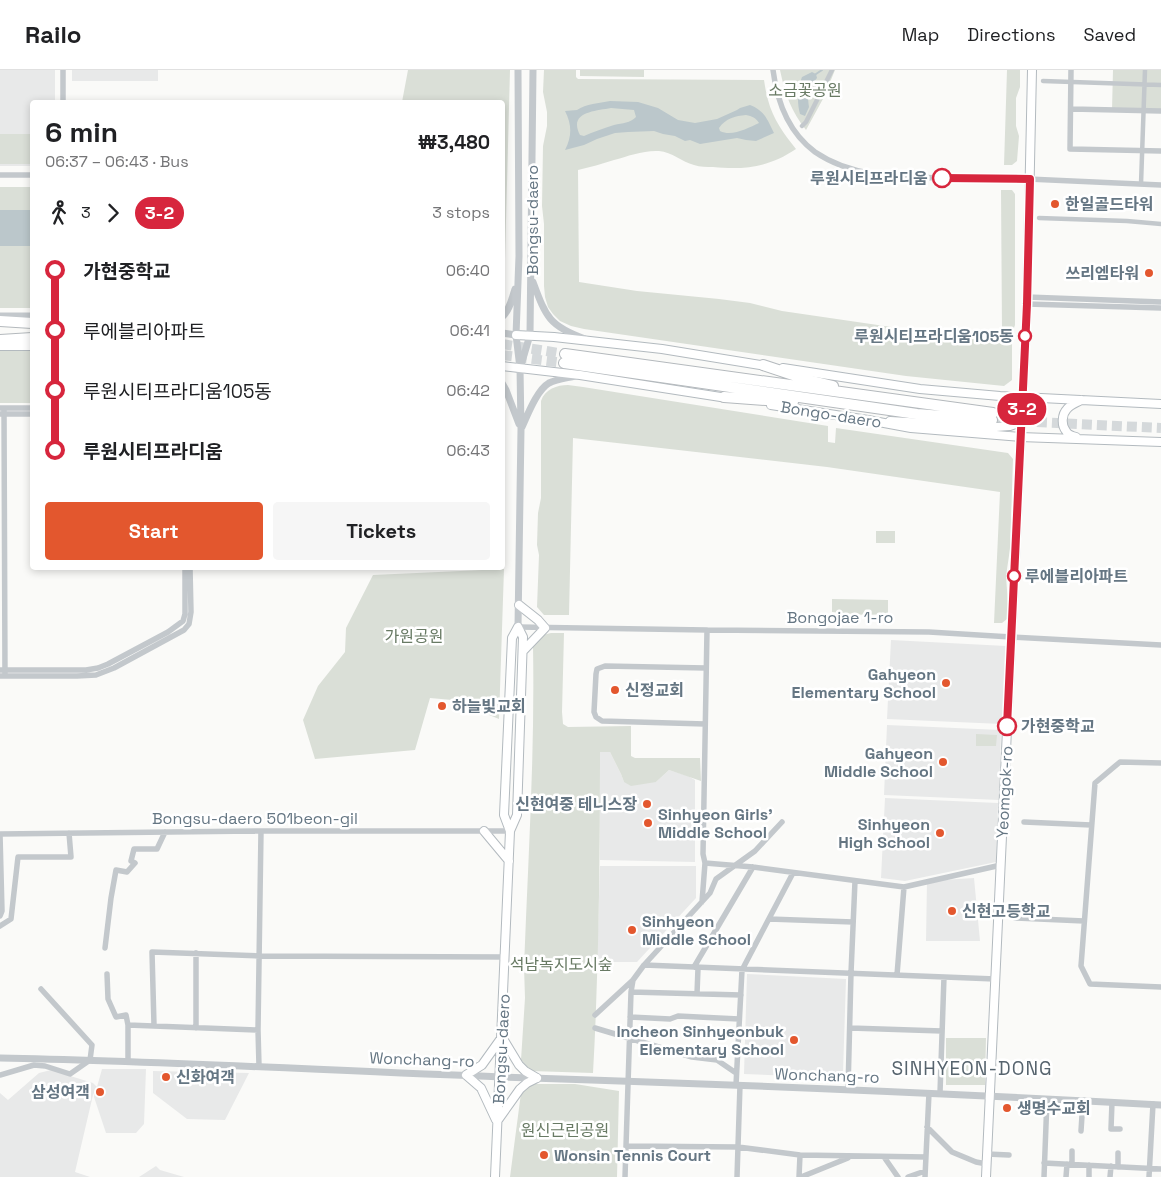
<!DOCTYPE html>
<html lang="en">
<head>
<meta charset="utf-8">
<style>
  :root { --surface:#fff; --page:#f6f6f6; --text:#202124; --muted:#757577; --line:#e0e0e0; --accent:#e3572e }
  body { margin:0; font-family:"Space Grotesk","Noto Sans KR",sans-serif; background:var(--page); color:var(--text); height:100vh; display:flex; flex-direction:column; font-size:19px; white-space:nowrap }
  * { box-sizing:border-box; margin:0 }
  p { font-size:16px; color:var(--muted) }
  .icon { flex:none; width:28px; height:28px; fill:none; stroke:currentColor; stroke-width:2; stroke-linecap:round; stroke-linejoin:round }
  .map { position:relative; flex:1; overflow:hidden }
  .sheet { position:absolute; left:30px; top:30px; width:475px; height:470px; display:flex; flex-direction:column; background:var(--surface); border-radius:5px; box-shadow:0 2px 8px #0003 }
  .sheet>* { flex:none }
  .badge { padding:0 10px; border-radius:16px; font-size:18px; line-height:32px }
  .map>.badge { position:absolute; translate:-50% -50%; box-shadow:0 0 0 2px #fff }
  .legs { display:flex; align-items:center; gap:8px; height:55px; padding:0 15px; font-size:16px }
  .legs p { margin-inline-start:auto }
  .head { display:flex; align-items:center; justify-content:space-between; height:85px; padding:0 15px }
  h1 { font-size:28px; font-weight:600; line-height:38px }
  .primary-button { display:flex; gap:10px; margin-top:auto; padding:10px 15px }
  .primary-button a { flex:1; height:58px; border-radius:5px; background:var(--accent); color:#fff; font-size:20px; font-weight:600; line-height:58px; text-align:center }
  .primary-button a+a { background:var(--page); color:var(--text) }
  ul { padding:0 15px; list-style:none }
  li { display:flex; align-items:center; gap:18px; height:60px; font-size:19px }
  li i { display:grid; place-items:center; width:8px; height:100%; margin:0 6px; background:currentColor }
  li i::after { content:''; width:12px; height:12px; margin:-6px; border:4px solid; border-radius:50%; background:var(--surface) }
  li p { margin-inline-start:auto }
  li:first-child i { background:linear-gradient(#0000 50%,currentColor 0) }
  li:last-child i { background:linear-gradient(currentColor 50%,#0000 0) }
  header { display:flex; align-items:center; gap:30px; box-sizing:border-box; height:70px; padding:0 25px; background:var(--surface); border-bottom:1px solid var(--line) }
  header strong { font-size:24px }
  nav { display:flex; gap:28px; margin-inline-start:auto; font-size:18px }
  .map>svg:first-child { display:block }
  .built { fill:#e8e9e9 }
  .green { fill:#dadfd7 }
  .water { fill:#bbc7cb; fill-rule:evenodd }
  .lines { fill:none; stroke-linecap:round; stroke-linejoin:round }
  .stream { stroke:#bbc7cb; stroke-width:2 }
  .trunk-tunnel { stroke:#d5d9db; stroke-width:10; stroke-dasharray:10 5; stroke-linecap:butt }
  .secondary-casing { stroke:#b3babf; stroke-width:10 }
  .trunk-casing { stroke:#b4b9bd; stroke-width:12 }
  .pedestrian { stroke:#c3c8cc; stroke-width:4.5 }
  .minor { stroke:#c3c8cc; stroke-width:5.5 }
  .tertiary { stroke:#c3c8cc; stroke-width:7 }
  .secondary { stroke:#fff; stroke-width:8 }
  .trunk { stroke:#fff; stroke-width:10 }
  .line-1-casing { stroke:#fff; stroke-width:11 }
  .line-1 { stroke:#d7263d; stroke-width:8 }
  .stop-1-dot { fill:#fff; stroke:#d7263d; stroke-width:2.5 }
  .poi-dot { fill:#e3572e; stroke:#fff; stroke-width:2 }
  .labels { text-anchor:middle; stroke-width:5; stroke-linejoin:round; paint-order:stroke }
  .park-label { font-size:16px; fill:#687a64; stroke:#fff }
  .stop-label { font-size:16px; font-weight:bold; fill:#657683; stroke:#fff; text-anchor:end }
  .poi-label { font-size:16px; font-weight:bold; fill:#657683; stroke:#fff; text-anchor:start }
  .street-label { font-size:16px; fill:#657683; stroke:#fff }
  .quarter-label { font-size:19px; letter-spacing:1px; fill:#57646e; stroke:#fff }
</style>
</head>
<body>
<header>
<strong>Railo</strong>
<nav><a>Map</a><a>Directions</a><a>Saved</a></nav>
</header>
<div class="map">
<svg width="1161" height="1107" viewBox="0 0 1161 1107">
  <rect width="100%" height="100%" fill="#fafaf8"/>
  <!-- built -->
  <path class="built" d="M0 0H55V32H32V96H0Z
    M72 0H158V11H72Z
    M891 570 1006 576 1002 654 887 649Z
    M887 655 1001 660 999 730 884 725Z
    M600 681 610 682 621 704 624 712H656L669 700 688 706 695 710V792L600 790Z
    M885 728 998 733 996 792 905 811 881 808Z
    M600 796H696V828L637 892H597Z
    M974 808 980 871H926L927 811Z
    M747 904 846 909 843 1003 838 1008 744 1004Z
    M102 999H146L144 1054 136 1063H106L94 1027 95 1021 93 1025 75 1102 90 1107H0V1023L8 1030 39 1003 51 1000 93 1013 97 1017Z
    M153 1001 249 1003 225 1050 187 1049 153 1023Z
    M156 1096 160 1100 184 1107H139Z"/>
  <!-- green -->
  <path class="green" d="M408 0H510L504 227 503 230 502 32H402Z
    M544 0H576V7L578 9 764 10C765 16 766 23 768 30 773 49 784 64 796 79 769 97 746 100 713 97 707 97 700 97 694 95 682 92 672 82 659 81 644 80 628 86 614 90 602 94 590 97 578 100L579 212 637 221 719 229 750 233 782 241 987 271 998 267 1002 261 1001 120H1012L1015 124V255L1012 264V310L1004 316 906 306 584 259 571 256 560 251 553 244 548 237 545 227 544 216V154L542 136 543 76 547 56V42L543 22Z
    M580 0H644V7L580 6Z
    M780 0H835L824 27 806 60C791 41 785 24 780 0Z
    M1007 0H1020V17L1016 28V56L1019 66 1017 91 1012 95H1004Z
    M1113 0H1161V41L1112 40Z
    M0 64H32V94H0Z
    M0 117H32V238H0Z
    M0 279 32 280V333H0Z
    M568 315 583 317 828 356V372L835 373 836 358 1008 383 1013 389 1010 479 1006 506 1008 534 1007 549 1002 553H994L1000 422 827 397 573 368 569 545H544L537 537 539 485 537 475 538 443 541 428V331C545 319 557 315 568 315Z
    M876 461H895V473H876Z
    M504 499 499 649 452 630 430 628 415 680 315 689 303 650 318 616 345 582 346 558 373 505Z
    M832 529 888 530V544L865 545 832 542Z
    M551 563H564L562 642 563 654 568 657 631 656V686L635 688H700L701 711 669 700 656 712 631 716 624 712 621 704 610 682H600C600 789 599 896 593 1003L531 1001 521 990 525 928 524 897C528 790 535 683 533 576 538 567 542 565 551 563Z
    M976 664 997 665 996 676H976Z
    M946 968H986L985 1015H946Z
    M533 1014H575L619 1021 617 1107H510L521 1023Z"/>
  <!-- water -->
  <path class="water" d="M812 2 816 4 817 8C808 18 807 24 809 37L805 46 800 44C797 33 797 19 802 7Z
    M610 31 638 32 658 38 678 50 695 53 717 49 737 40 740 38 750 35C765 41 767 49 774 63L756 71 746 70 737 68 700 74 690 70 685 71 675 66 663 64 654 61 628 62 615 63 597 69 584 75 565 80C572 66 572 55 565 41L577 40C586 34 599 33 610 31ZM611 38 634 40 636 47C630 53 623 53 614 55 604 58 593 62 584 66L580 65C568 42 595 41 611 38ZM746 45C752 46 756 48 759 53 748 58 732 67 720 61L719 58C726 48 735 46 746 45Z
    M0 140H32V176H0Z"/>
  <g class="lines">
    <!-- stream -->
    <path class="stream" d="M816 4 822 0"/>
    <!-- trunk-tunnel -->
    <path class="trunk-tunnel" d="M502 274 565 284
      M502 285 564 293
      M992 350 1161 358"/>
    <defs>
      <path id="secondary" d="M516 265 554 267 662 279 766 296
        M0 276H32
        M502 296 580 305 727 328
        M783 298 920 319 1000 326 1161 334
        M771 335 868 350 911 358 1020 367 1161 372
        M890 351 996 357 1010 356 1019 353 1021 347
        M1076 367C1072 366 1068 365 1066 361 1061 355 1062 344 1067 339 1070 335 1076 333 1081 330
        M519 535 538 550 545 558 523 581
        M484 761 509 791
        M496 1050 481 1018 466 1005 482 995 502 967 519 995 525 1001 537 1008
        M498 1050 520 1019 527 1013 537 1008
        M495 1107 510 761 517 745 523 567 518 557 512 568 504 745 510 761
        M986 1107 1027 234 1032 0"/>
      <path id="trunk" d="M0 251 32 253
        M0 270 32 268
        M565 284 993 343
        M564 293 917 344 992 350
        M763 295 808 310 833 316
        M724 327 793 332"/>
    </defs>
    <!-- secondary casing -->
    <use href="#secondary" class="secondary-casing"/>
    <!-- trunk casing -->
    <use href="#trunk" class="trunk-casing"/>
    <!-- pedestrian -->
    <path class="pedestrian" d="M1043 11 1161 15
      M802 56 806 52 832 0
      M1141 114 1145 0
      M1039 148 1127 151 1161 154"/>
    <!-- minor -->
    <path class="minor" d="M773 0C777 32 788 62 815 82 853 108 900 107 944 108 972 108 1000 109 1028 109 1072 111 1117 113 1161 115
      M1071 0 1070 79 1161 81
      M63 32V0
      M1071 39 1161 41
      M0 105H32
      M1027 227 1161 232
      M1027 234 1161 238
      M0 338H32
      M4 338 5 606
      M0 344H32
      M518 557 707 560 929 562 1011 567 1161 575
      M0 600H86L98 598 108 594 168 562 183 551 185 544V498
      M0 606H77L96 605 114 598 184 560 189 554 191 542 190 498
      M705 654 602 651 596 647 594 642 596 604 597 599 605 596 706 598
      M1161 693 1120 692 1095 713 1081 896 1090 914 1161 917
      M1024 752 1091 755
      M0 764 261 761H510
      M705 793 753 797 904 817 1001 795
      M702 832 705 793 703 784 707 560
      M0 846 2 841 0 764
      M1015 848 1084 851
      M769 849 853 852
      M0 856 11 849 18 787H71L69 763
      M105 878 111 828 116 800 127 802 135 793 131 791 134 779H157L165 762
      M644 895 995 909
      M694 897 753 797
      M107 904 108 929 116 947 126 945 128 955
      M897 905 904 817
      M631 922 741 925
      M697 924 698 898
      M595 945 633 910
      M630 947 670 949 678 946 739 949
      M154 955 152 882 260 886 505 887
      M196 958V883
      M595 958 692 987 717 990 736 1003
      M850 958 942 961
      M128 991V955L258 960
      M259 996 258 960 261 761
      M0 1005 34 995 45 996 70 1004 90 990 92 975 41 919
      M736 1015 742 900 793 803
      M848 1020 851 903 855 811
      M940 1023 944 907
      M1112 1032 1111 1059H1120
      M927 1057 952 1082 976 1092 987 1094
      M1081 1061 1083 1030
      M626 1076 738 1077 800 1085 926 1087
      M987 1084 1009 1085
      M884 1087 898 1107
      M1044 1093 1161 1099
      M1072 1094V1081
      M1118 1097V1083
      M625 1107 631 922 633 910 644 895 710 823 716 809 755 781 782 752
      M737 1107 740 1015
      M799 1107 800 1085
      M801 1107 848 1088
      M908 1107 925 1101
      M925 1107 929 1023
      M1044 1107 1047 1029
      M1066 1107 1067 1094
      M1089 1107V1095
      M1110 1107 1111 1096
      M1149 1107 1153 1034"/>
    <!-- tertiary -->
    <path class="tertiary" d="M533 212C546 247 549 256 585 269
      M0 246H32
      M502 247C510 240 512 228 515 219
      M502 263 516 265
      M521 295 530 265 533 0
      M502 313 506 320 519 354
      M522 357C528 344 537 320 549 313 557 309 567 308 575 306
      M518 557 521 359 520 298 516 265 519 186 518 0
      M0 988C167 991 334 1001 502 1007 722 1014 941 1023 1161 1035"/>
    <!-- secondary -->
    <use href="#secondary" class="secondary"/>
    <!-- trunk -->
    <use href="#trunk" class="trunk"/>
  </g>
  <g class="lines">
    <defs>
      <path id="line-1" d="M942 108 1030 109 1027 234 1007 656"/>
    </defs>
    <!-- line-1 casing -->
    <use href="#line-1" class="line-1-casing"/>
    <!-- line-1 -->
    <use href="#line-1" class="line-1"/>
  </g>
  <!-- markers -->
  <g class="stop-1-dot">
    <circle cx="942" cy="108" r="9"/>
    <circle cx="1025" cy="266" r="6"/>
    <circle cx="1014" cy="506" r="6"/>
    <circle cx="1007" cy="656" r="9"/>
  </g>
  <g class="poi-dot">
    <circle cx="1055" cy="134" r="5"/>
    <circle cx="1149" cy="203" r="5"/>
    <circle cx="946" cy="613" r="5"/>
    <circle cx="615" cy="620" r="5"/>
    <circle cx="442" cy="636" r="5"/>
    <circle cx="943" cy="692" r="5"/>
    <circle cx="647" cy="734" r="5"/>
    <circle cx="648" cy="753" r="5"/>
    <circle cx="940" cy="763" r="5"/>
    <circle cx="952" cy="841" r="5"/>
    <circle cx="632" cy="860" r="5"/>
    <circle cx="794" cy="970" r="5"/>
    <circle cx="166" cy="1007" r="5"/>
    <circle cx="100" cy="1022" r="5"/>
    <circle cx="1007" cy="1038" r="5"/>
    <circle cx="544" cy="1085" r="5"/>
  </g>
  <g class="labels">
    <!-- park labels -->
    <g class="park-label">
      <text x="805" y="26">소금꽃공원</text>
      <text x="414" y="572">가원공원</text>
      <text x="561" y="900">석남녹지도시숲</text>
      <text x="565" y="1066">원신근린공원</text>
    </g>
    <!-- stop labels -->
    <g class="stop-label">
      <text x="928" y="114">루원시티프라디움</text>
      <text x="1014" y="272">루원시티프라디움105동</text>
      <text x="1025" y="512" text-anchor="start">루에블리아파트</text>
      <text x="1021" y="662" text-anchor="start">가현중학교</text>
    </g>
    <!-- poi labels -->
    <g class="poi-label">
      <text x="1065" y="140">한일골드타워</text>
      <text x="1139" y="209" text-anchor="end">쓰리엠타워</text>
      <text x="936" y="610" text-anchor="end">Gahyeon<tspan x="936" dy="18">Elementary School</tspan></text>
      <text x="625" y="626">신정교회</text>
      <text x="452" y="642">하늘빛교회</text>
      <text x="933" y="689" text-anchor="end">Gahyeon<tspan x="933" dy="18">Middle School</tspan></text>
      <text x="637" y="740" text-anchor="end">신현여중 테니스장</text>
      <text x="658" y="750">Sinhyeon Girls'<tspan x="658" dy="18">Middle School</tspan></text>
      <text x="930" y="760" text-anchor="end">Sinhyeon<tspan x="930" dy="18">High School</tspan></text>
      <text x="962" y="847">신현고등학교</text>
      <text x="642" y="857">Sinhyeon<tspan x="642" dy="18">Middle School</tspan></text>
      <text x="784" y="967" text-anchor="end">Incheon Sinhyeonbuk<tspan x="784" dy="18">Elementary School</tspan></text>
      <text x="176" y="1013">신화여객</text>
      <text x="90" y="1028" text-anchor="end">삼성여객</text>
      <text x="1017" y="1044">생명수교회</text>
      <text x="554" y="1091">Wonsin Tennis Court</text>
    </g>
    <!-- street labels -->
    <g class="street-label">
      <text transform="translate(532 150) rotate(-90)" y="6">Bongsu-daero</text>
      <text transform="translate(831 344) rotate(9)" y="6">Bongo-daero</text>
      <text x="840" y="553">Bongojae 1-ro</text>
      <text transform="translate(1004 722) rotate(-87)" y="6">Yeomgok-ro</text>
      <text x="255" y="754">Bongsu-daero 501beon-gil</text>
      <text transform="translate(501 979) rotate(-87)" y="6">Bongsu-daero</text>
      <text transform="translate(422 989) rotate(2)" y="6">Wonchang-ro</text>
      <text transform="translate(827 1005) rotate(2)" y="6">Wonchang-ro</text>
    </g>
    <!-- quarter labels -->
    <g class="quarter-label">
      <text x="972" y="1005">SINHYEON-DONG</text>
    </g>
  </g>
</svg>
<b class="badge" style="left:1022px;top:339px;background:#d7263d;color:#fff">3-2</b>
<section class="sheet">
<div class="head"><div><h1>6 min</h1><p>06:37 – 06:43 · Bus</p></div><b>₩3,480</b></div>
<div class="legs"><svg class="icon" aria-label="walk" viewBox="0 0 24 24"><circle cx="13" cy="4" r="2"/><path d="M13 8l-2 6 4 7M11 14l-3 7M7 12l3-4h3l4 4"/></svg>3<svg class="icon" aria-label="forward" viewBox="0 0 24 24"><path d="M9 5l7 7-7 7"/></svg><b class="badge" style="background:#d7263d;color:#fff">3-2</b><p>3 stops</p></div>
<ul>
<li><i style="color:#d7263d"></i><b>가현중학교</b><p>06:40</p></li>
<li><i style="color:#d7263d"></i><span>루에블리아파트</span><p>06:41</p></li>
<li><i style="color:#d7263d"></i><span>루원시티프라디움105동</span><p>06:42</p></li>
<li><i style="color:#d7263d"></i><b>루원시티프라디움</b><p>06:43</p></li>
</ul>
<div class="primary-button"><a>Start</a><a>Tickets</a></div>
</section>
</div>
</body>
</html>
